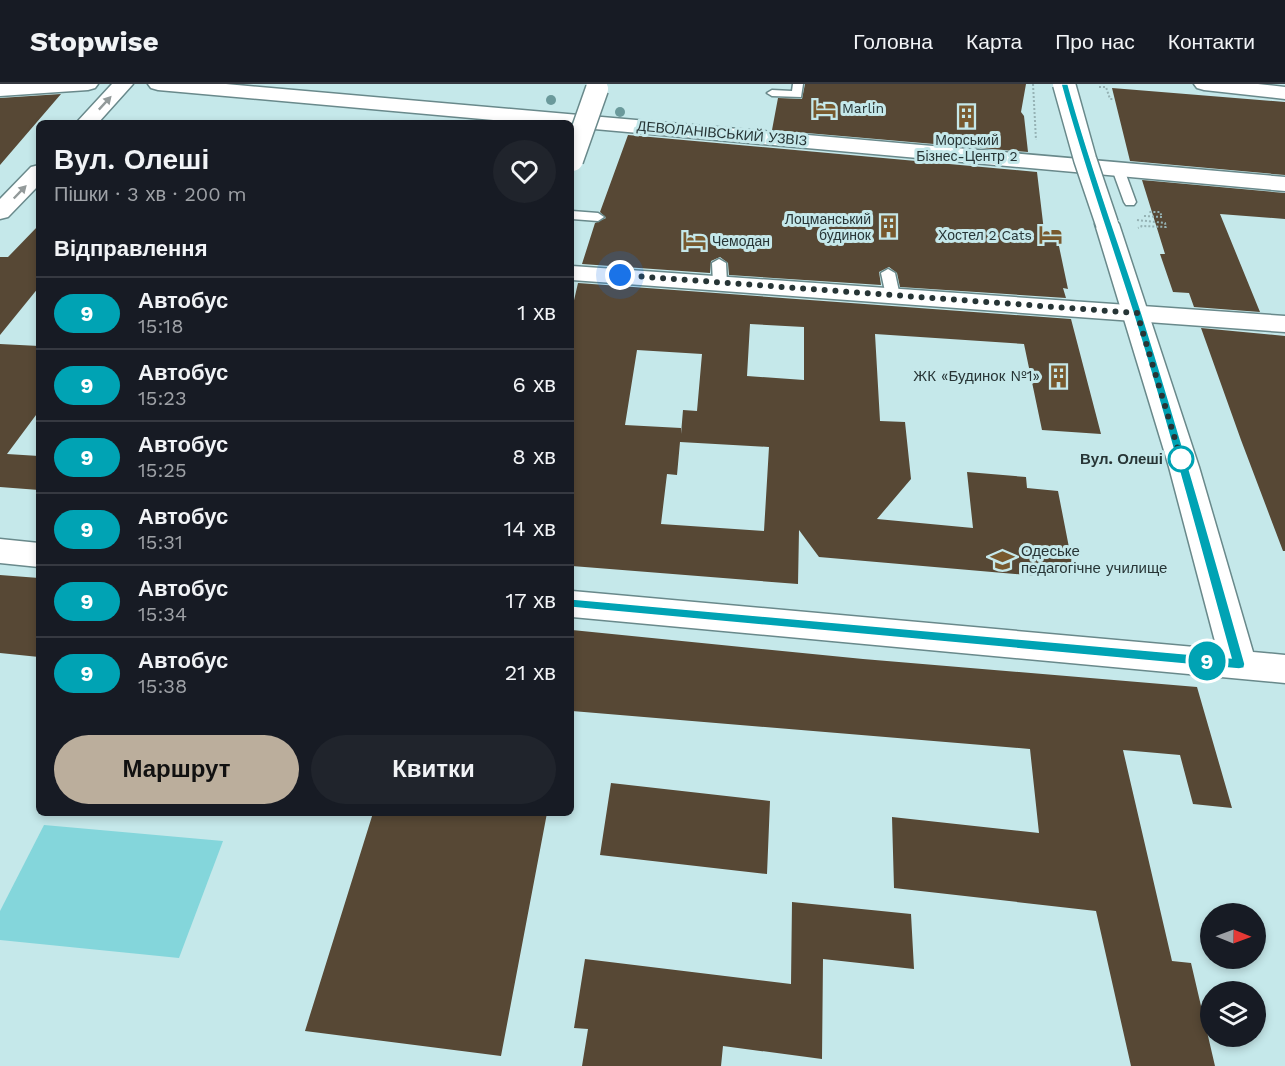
<!DOCTYPE html>
<html lang="uk">
<head>
<meta charset="utf-8">
<style>
  :root { --surface:#171b24; --page:#20242c; --text:#f1f3f6; --muted:#9ea1a6; --line:#363941; --accent:#bbae9c }
  body { margin:0; font-family:"Work Sans",sans-serif; background:var(--page); color:var(--text); height:100vh; display:flex; flex-direction:column; font-size:22px; white-space:nowrap }
  * { box-sizing:border-box; margin:0 }
  p { font-size:20px; color:var(--muted) }
  .icon { flex:none; width:33px; height:33px; fill:none; stroke:currentColor; stroke-width:2; stroke-linecap:round; stroke-linejoin:round }
  .map { position:relative; flex:1; overflow:hidden }
  .sheet { position:absolute; left:36px; top:36px; width:538px; height:696px; display:flex; flex-direction:column; background:var(--surface); border-radius:9px; box-shadow:0 3px 9px #0003 }
  .sheet>* { flex:none }
  .badge { padding:0 12px; border-radius:20px; font-size:21px; line-height:39px }
  .needle { width:39px; rotate:91deg }
  .controls { position:absolute; left:1200px; top:819px; display:grid; gap:12px }
  .controls a { display:grid; place-items:center; width:66px; height:66px; border-radius:50%; background:var(--surface); box-shadow:0 3px 9px #0003; font-size:30px }
  .you { position:absolute; width:30px; height:30px; margin:-15px; border:4px solid #fff; border-radius:50%; background:#1a73e8; box-shadow:0 0 0 9px #1a73e833 }
  .map>.badge { position:absolute; translate:-50% -50%; box-shadow:0 0 0 3px #fff }
  h2 { padding:0 18px; font-size:22px; line-height:54px }
  .round { display:grid; place-items:center; flex:none; width:63px; height:63px; border-radius:32px; background:var(--page) }
  .summary { display:flex; align-items:center; justify-content:space-between; height:102px; padding:0 18px }
  h1 { font-size:28px; font-weight:600; line-height:45px }
  .cta { display:flex; gap:12px; margin-top:auto; padding:12px 18px }
  .cta a { flex:1; height:69px; border-radius:36px; background:var(--accent); color:#111; font-size:24px; font-weight:600; line-height:69px; text-align:center }
  .cta a+a { background:var(--page); color:var(--text) }
  ul { padding:0; list-style:none }
  li { display:flex; align-items:center; gap:18px; height:72px; padding:0 18px; border-top:2px solid var(--line) }
  li div { flex:1 }
  li b { display:block; font-size:22px }
  li em { font-style:normal }
  li .badge { min-width:66px; font-weight:700; text-align:center }
  header { display:flex; align-items:center; gap:36px; box-sizing:border-box; height:84px; padding:0 30px; background:var(--surface); border-bottom:2px solid var(--line) }
  header strong { font-size:28px }
  nav { display:flex; gap:33px; margin-inline-start:auto; font-size:21px }
  .map>svg:first-child { display:block }
  .green { fill:#84d6db }
  .building { fill:#574835; fill-rule:evenodd }
  .lines { fill:none; stroke-linecap:round; stroke-linejoin:round }
  .lane-casing { stroke:#69898b; stroke-width:3 }
  .street-casing { stroke:#69898b; stroke-width:3 }
  .secondary-casing { stroke:#69898b; stroke-width:3 }
  .path { stroke:#95b2b4; stroke-width:2; stroke-dasharray:2 2; stroke-linecap:butt }
  .lane { fill:#fff; fill-rule:evenodd }
  .street { fill:#fff; fill-rule:evenodd }
  .secondary { fill:#fff; fill-rule:evenodd }
  .secondary-bridge-casing { stroke:#69898b; stroke-width:25; stroke-linecap:butt }
  .secondary-bridge { stroke:#fff; stroke-width:22 }
  .tree { fill:#6a999b }
  .oneway { fill:#939a9a }
  .line { fill:#00a3b4; stroke:#fff; stroke-width:1.5 }
  .walk { stroke:#273536; stroke-width:6; stroke-dasharray:0 10.8 }
  .stop-dot { fill:#fff; stroke:#00a3b4; stroke-width:3 }
  .labels { text-anchor:middle; stroke-width:6; stroke-linejoin:round; paint-order:stroke }
  .far-poi-label { font-size:14px; fill:#273536; stroke:#c5e8ea; text-anchor:start }
  .far-street-label { font-size:14px; fill:#273536; stroke:#c5e8ea }
  .poi-label { font-size:15px; fill:#273536; stroke:#c5e8ea; text-anchor:end }
  .stop-label { font-size:15px; font-weight:bold; fill:#273536; stroke:#c5e8ea; text-anchor:end }
</style>
</head>
<body>
<header>
<strong>Stopwise</strong>
<nav><a>Головна</a><a>Карта</a><a>Про нас</a><a>Контакти</a></nav>
</header>
<div class="map">
<svg width="1285" height="982" viewBox="0 0 1285 982">
  <rect width="100%" height="100%" fill="#c5e8ea"/>
  <!-- green -->
  <path class="green" d="M44 741 223 757 179 874 0 856V827Z"/>
  <!-- building -->
  <path class="building" d="M805 0H1026L1021 28 1024 32 1028 68 772 46 778 14 802 15Z
    M1112 4 1285 18V91L1130 77Z
    M61 10 0 81V14Z
    M628 51 1037 88 1044 147 1056 148 1068 205 1063 204 1066 214 900 203 897 189 889 183 879 188 881 201 729 191 728 179 720 173 711 177 710 189 582 180 595 139 606 134 600 128Z
    M1142 96 1285 109V135L1220 130 1260 228 1194 223 1189 209 1173 208 1160 170H1165Z
    M39 141V203L0 251V173H8Z
    M578 199 1071 235 1101 350 1042 346 1024 260 875 250 880 337 905 338 911 395 877 435 973 444 967 388 1026 393 1027 404 1058 407 1073 484 1035 481 1038 492 819 473 799 446 798 500 572 482V225ZM750 240 804 243V296L747 292ZM637 266 702 270 697 327 683 326 681 350V344L625 341ZM680 358 769 363 764 447 661 440 667 390 677 391Z
    M1201 244 1285 252V467H1283L1241 356Z
    M0 260 39 262V327L7 370 39 372V406L0 403Z
    M0 491 39 494V573L0 569Z
    M572 546 863 575 1197 603 1232 724 1193 720 1180 671 1123 666 1172 877 1191 879 1215 982H1131L1096 827 894 804 892 733 1039 749 1030 665 572 627Z
    M611 699 770 717 767 790 600 771Z
    M373 729H547L501 972 305 947Z
    M792 818 911 830 914 885 823 875 822 975 723 962 721 982H582L588 945 574 944 585 875 791 900Z"/>
  <g class="lines">
    <defs>
      <path id="lane" d="M793 0H803L801 13 772 12 767 9 772 6 792 7Z
        M1118 81 1124 85 1136 118 1134 121H1126L1124 118 1112 85Z
        M572 127 598 129 604 133 598 137 572 135Z
        M719 175 726 179 727 199 720 203 713 199 712 179Z
        M888 185 895 189 900 212 893 216 886 212 881 189Z"/>
      <path id="street" d="M0 0H98L95 4 88 6 0 12Z
        M148 0H226L1285 93V107L572 43V39H528L158 6 151 4Z
        M572 182 1285 232V248L572 196Z"/>
      <path id="secondary" d="M112 0H133L98 39H76Z
        M1194 0H1258L1285 3V15L1204 6 1197 4Z
        M39 81V101L8 133 0 135V115L31 83Z
        M1107 133 1115 135 1119 140 1199 383 1253 568 1285 571V599L572 533V507L1217 565 1169 383 1095 140 1099 135Z
        M0 455 39 459V483L0 479Z"/>
    </defs>
    <!-- lane casing -->
    <use href="#lane" class="lane-casing"/>
    <!-- street casing -->
    <use href="#street" class="street-casing"/>
    <!-- secondary casing -->
    <use href="#secondary" class="secondary-casing"/>
    <!-- path -->
    <path class="path" d="M1033 0 1036 56
      M1099 3H1106L1110 15H1113
      M1144 132 1162 133 1160 128H1149
      M1137 136 1165 139 1166 143 1142 142 1138 144"/>
    <!-- lane -->
    <use href="#lane" class="lane"/>
    <!-- street -->
    <use href="#street" class="street"/>
    <!-- secondary -->
    <use href="#secondary" class="secondary"/>
    <defs>
      <path id="secondary-bridge" d="M1064 0 1085 75 1107 140
        M572 76 597 5"/>
    </defs>
    <!-- secondary-bridge casing -->
    <use href="#secondary-bridge" class="secondary-bridge-casing"/>
    <!-- secondary-bridge -->
    <use href="#secondary-bridge" class="secondary-bridge"/>
  </g>
  <!-- trees -->
  <g class="tree">
    <circle cx="551" cy="16" r="5"/>
    <circle cx="620" cy="28" r="5"/>
  </g>
  <!-- one-way arrows -->
  <defs><path id="oneway-solid" d="M-6-.8H1V-3.2L6.5 0L1 3.2V.8H-6Z" transform="scale(1.5)"/></defs>
  <g class="oneway">
    <use href="#oneway-solid" transform="translate(105 19) rotate(-47)"/>
    <use href="#oneway-solid" transform="translate(20 108) rotate(-46)"/>
  </g>
  <!-- line -->
  <path class="line" d="M1061 0H1068C1089 78 1117 153 1142 230 1179 346 1212 463 1245 580L1244 584 1239 585 567 523 566 520 572 515 1231 574C1199 459 1169 343 1133 229 1109 153 1082 78 1061 0Z"/>
  <g class="lines">
    <!-- walk -->
    <path class="walk" d="M620 191 1137 229 1181 375"/>
  </g>
  <!-- icons -->
  <defs>
    <symbol id="hotel-bare" viewBox="-9 -9 18 18"><path d="M-6-4.5h1.5V1H6V5H4.5V3h-9V5H-6ZM-4 0a1.8 1.8 0 1 1 3.6 0ZM.5 0V-2.5h3Q6-2.5 6 0Z" fill="#78592e" stroke="#c5e8ea" stroke-width="2.5" paint-order="stroke"/></symbol>
    <symbol id="building-bare" viewBox="-9 -9 18 18"><path d="M-4-6H4V6H1V3H-1V6H-4ZM-2.5-4.3h1.7v1.8h-1.7ZM.8-4.3h1.7v1.8H.8ZM-2.5-1h1.7V.8h-1.7ZM.8-1h1.7V.8H.8Z" fill="#78592e" stroke="#c5e8ea" stroke-width="2.5" paint-order="stroke"/></symbol>
    <symbol id="university-bare" viewBox="-9 -9 18 18"><path d="M0-5L7-2L0 1L-7-2ZM-4 1L0 2.5L4 1V4Q0 6-4 4Z" fill="#78592e" stroke="#c5e8ea" stroke-width="2.5" paint-order="stroke"/></symbol>
  </defs>
  <g fill-rule="evenodd">
    <use href="#hotel-bare" x="808" y="8" width="33" height="33"/>
    <use href="#building-bare" x="950" y="16" width="33" height="33"/>
    <use href="#building-bare" x="872" y="126" width="33" height="33"/>
    <use href="#hotel-bare" x="1034" y="134" width="33" height="33"/>
    <use href="#hotel-bare" x="678" y="140" width="33" height="33"/>
    <use href="#building-bare" x="1042" y="276" width="33" height="33"/>
    <use href="#university-bare" x="986" y="460" width="33" height="33"/>
  </g>
  <!-- markers -->
  <circle class="stop-dot" cx="1181" cy="375" r="12"/>
  <g class="labels">
    <!-- far-poi labels -->
    <g class="far-poi-label">
      <text x="842" y="29">Marlin</text>
      <text x="967" y="61" text-anchor="middle">Морський<tspan x="967" dy="16">Бізнес-Центр 2</tspan></text>
      <text x="871" y="140" text-anchor="end">Лоцманський<tspan x="871" dy="16">будинок</tspan></text>
      <text x="1032" y="156" text-anchor="end">Хостел 2 Cats</text>
      <text x="712" y="162">Чемодан</text>
    </g>
    <!-- far-street labels -->
    <g class="far-street-label">
      <text transform="translate(722 49) rotate(5)" y="5">ДЕВОЛАНІВСЬКИЙ УЗВІЗ</text>
    </g>
    <!-- poi labels -->
    <g class="poi-label">
      <text x="1040" y="297">ЖК «Будинок №1»</text>
      <text x="1021" y="472" text-anchor="start">Одеське<tspan x="1021" dy="17">педагогічне училище</tspan></text>
    </g>
    <!-- stop labels -->
    <g class="stop-label">
      <text x="1163" y="380">Вул. Олеші</text>
    </g>
  </g>
</svg>
<div class="controls">
<a><svg class="needle" viewBox="-14 -14 28 28"><path d="M0-13l5 13h-10z" fill="#e53935"/><path d="M0 13l5-13h-10z" fill="#9ea1a6"/></svg></a>
<a><svg class="icon" aria-label="layers" viewBox="0 0 24 24"><path d="M12 4l9 5-9 5-9-5zM3 14l9 5 9-5"/></svg></a>
</div>
<div class="you" style="left:620px;top:191px"></div>
<b class="badge" style="left:1207px;top:577px;background:#00a3b4;color:#fff">9</b>
<section class="sheet">
<div class="summary"><div><h1>Вул. Олеші</h1><p>Пішки · 3 хв · 200 m</p></div><a class="round"><svg class="icon" aria-label="heart" viewBox="0 0 24 24"><path d="M12 20l-8-8c-3-5 5-10 8-4 3-6 11-1 8 4z"/></svg></a></div>
<h2>Відправлення</h2>
<ul>
<li><span class="badge" style="background:#00a3b4;color:#fff">9</span><div><b>Автобус</b><p>15:18</p></div><em>1 хв</em></li>
<li><span class="badge" style="background:#00a3b4;color:#fff">9</span><div><b>Автобус</b><p>15:23</p></div><em>6 хв</em></li>
<li><span class="badge" style="background:#00a3b4;color:#fff">9</span><div><b>Автобус</b><p>15:25</p></div><em>8 хв</em></li>
<li><span class="badge" style="background:#00a3b4;color:#fff">9</span><div><b>Автобус</b><p>15:31</p></div><em>14 хв</em></li>
<li><span class="badge" style="background:#00a3b4;color:#fff">9</span><div><b>Автобус</b><p>15:34</p></div><em>17 хв</em></li>
<li><span class="badge" style="background:#00a3b4;color:#fff">9</span><div><b>Автобус</b><p>15:38</p></div><em>21 хв</em></li>
</ul>
<div class="cta"><a>Маршрут</a><a>Квитки</a></div>
</section>
</div>
</body>
</html>
